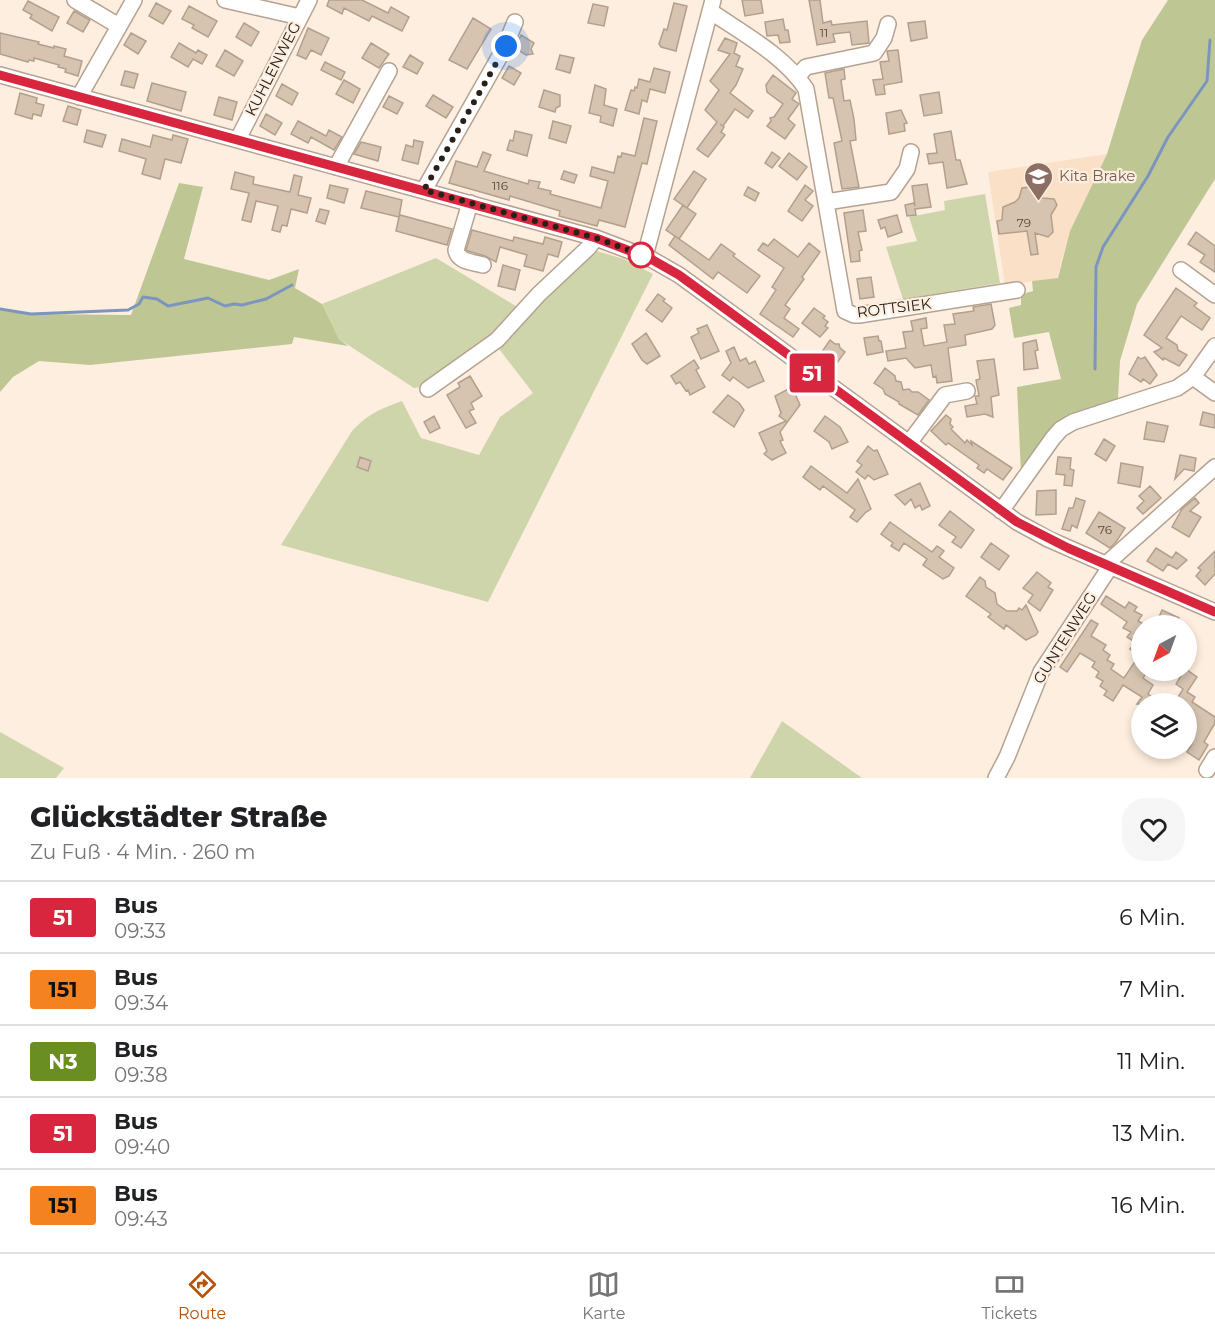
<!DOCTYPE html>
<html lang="de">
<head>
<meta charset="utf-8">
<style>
  :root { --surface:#fff; --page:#f6f6f6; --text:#202124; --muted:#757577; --line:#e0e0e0; --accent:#b45309 }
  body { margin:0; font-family:Montserrat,sans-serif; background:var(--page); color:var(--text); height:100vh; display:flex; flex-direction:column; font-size:22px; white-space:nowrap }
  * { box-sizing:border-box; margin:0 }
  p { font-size:20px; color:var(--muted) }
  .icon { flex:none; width:33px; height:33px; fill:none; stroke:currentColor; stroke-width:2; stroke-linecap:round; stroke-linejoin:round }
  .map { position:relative; height:778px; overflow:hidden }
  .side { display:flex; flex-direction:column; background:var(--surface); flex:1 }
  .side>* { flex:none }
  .badge { padding:0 12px; border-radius:4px; font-size:21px; line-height:39px }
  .needle { width:39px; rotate:221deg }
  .buttons { position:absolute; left:1131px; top:615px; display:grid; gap:12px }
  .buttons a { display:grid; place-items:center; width:66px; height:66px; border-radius:50%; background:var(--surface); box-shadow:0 3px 9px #0003; font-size:30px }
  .you { position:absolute; width:30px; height:30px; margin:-15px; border:4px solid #fff; border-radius:50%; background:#1a73e8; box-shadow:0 0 0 9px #1a73e833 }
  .map>.badge { position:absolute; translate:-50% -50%; box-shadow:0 0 0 3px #fff }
  .round { display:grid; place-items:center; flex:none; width:63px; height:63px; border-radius:24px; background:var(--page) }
  .head { display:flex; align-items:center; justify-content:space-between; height:102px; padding:0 30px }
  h1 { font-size:28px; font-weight:800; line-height:45px }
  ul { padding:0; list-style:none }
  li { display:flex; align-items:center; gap:18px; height:72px; padding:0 30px; border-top:2px solid var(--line) }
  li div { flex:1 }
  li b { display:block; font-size:22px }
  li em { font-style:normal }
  li .badge { min-width:66px; font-weight:700; text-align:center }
  .tab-bar { display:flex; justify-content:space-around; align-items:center; height:84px; border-top:2px solid var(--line); background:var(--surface); font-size:16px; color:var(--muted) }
  .tab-bar a { display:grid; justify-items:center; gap:3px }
  .tab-bar .active { color:var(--accent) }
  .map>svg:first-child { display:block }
  .built { fill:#f9e0c7 }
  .green { fill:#ced5aa }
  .forest { fill:#bec794 }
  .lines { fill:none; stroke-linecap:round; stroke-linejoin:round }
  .stream { stroke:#7c95be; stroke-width:3 }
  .building { fill:#d6c3b0; stroke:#b2a08d; stroke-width:1.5 }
  .minor-casing { stroke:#b5a290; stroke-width:18 }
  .minor { stroke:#fff; stroke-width:15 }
  .line-casing { stroke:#fff; stroke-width:14 }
  .line { stroke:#d7263d; stroke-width:9 }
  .walk { stroke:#28211a; stroke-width:6; stroke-dasharray:0 10.8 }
  .stop-dot { fill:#fff; stroke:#d7263d; stroke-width:3 }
  .labels { text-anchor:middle; stroke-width:4.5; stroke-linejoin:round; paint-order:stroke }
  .number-label { font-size:12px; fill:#544a40 }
  .street-label { font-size:15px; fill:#28211a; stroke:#feeedf }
  .education-label { font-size:15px; fill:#785e54; stroke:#feeedf; text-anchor:start }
</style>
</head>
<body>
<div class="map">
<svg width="1215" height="778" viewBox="0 0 1215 778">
  <rect width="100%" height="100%" fill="#feeedf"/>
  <!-- built -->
  <path class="built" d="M1107 154 1070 231 1057 278 1005 285 988 172Z"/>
  <!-- green -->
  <path class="green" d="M985 194 1000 283 903 299 886 247 917 241 909 217 945 210 944 201Z
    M593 250 624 259 653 274 488 602 281 545 352 431C368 414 380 409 402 401L421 438 479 455 500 417 533 393 496 345Z
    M436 258 519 308 487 341 421 387 414 388 339 339 322 304Z
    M782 721 862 778H750Z
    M0 732 64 768 56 778H0Z"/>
  <!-- forest -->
  <path class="forest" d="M1168 0H1215V179L1137 304 1120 361 1118 398 1115 402 1065 418 1053 427 1021 473 1017 387 1061 379 1049 332 1014 338 1009 308 1021 305V297L1026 293 1033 291 1032 281 1058 278 1070 231 1107 154 1142 40Z
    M179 183 203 187 184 259 269 280 299 269 295 288 322 304 339 339 348 346 294 337 292 344 90 365 39 361 13 377 0 392V310L32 314 131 315Z"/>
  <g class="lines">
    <!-- stream -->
    <path class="stream" d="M0 309 31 314 128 310 139 304 143 297 157 299 168 306 208 298 225 306 234 304 242 305 266 299 292 285
      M1095 369 1096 267 1103 247 1148 176 1168 137 1207 81 1210 40"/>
  </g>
  <!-- building -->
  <path class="building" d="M329 0H362L388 13 391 7 409 17 402 31 372 16 369 21 344 8 342 14 327 6Z
    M742 0H761L763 13 745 16Z
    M809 0H820L823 23 831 21 832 25 867 21 869 43 852 45 850 32 833 34 835 42 817 45Z
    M28 1 59 17 52 31 30 18 32 15 23 10Z
    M156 3 171 11 163 24 149 16Z
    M674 3 687 6 676 51 661 47 659 44 664 29 667 30Z
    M593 4 608 7 604 26 588 23Z
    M189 6 217 21 208 37 192 28 194 25 182 19Z
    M74 11 90 20 83 32 67 23Z
    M473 18 491 29 467 69 449 60Z
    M783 19 785 30H788L790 42 780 43 778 35 767 36 765 22Z
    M925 21 927 38 911 41 908 23Z
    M244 23 259 32 251 46 236 37Z
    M308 28 329 38 321 55 311 50 306 59 297 55Z
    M0 33 39 42 38 44 54 48V46L66 49 64 56 82 61 78 76 65 72 66 69 58 67 59 65 34 58V61L29 60 28 62 0 54Z
    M131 33 146 41 138 54 124 45Z
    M521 35 534 43 531 49 533 54 526 55 515 48Z
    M725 38 737 43 734 53 740 56 736 66 743 69 736 85 730 93 753 111 748 118 735 109 723 126 720 124 724 127 721 132 725 135 708 157 697 149 717 122 705 110 719 90 710 81 730 54 718 50Z
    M179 43 196 53 198 50 207 55 202 64 193 59 188 67 171 57Z
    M371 43 389 54 379 68 362 58Z
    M225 50 243 61 234 76 216 66Z
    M898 50 902 82 884 85 885 94 876 95 873 80 883 79 880 62 889 61 887 51Z
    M410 55 423 63 417 74 403 67Z
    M560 55 574 58 570 73 556 69Z
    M325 62 345 72 341 80 321 70Z
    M509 66 521 73 514 85 502 78Z
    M654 68 670 72 665 93 650 89 647 102 642 100 639 114 625 110 631 90 634 91 635 87 637 88 639 79 650 82Z
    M844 69 845 79 841 80 844 101 850 100 854 119 856 140 850 141 859 187 842 189 834 143 842 141 833 98H829L825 73Z
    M125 71 138 74 134 88 121 85Z
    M773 75 796 93 792 99 799 104 788 119 795 125 785 139 767 126 771 121 770 118 774 117 783 104 767 92 766 85Z
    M344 80 360 89 353 103 336 94Z
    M152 83 186 92 181 111 147 101Z
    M282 84 298 93 292 105 276 96Z
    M595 85 606 89 604 105 617 109 613 126 600 122 601 116 589 113Z
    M544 90 560 95V106L556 108 555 112 539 107Z
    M939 92 942 113 924 116 920 95Z
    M20 93 37 98 36 103 44 105 41 116 33 114 32 119 15 114Z
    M433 95 453 107 446 118 426 106Z
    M389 96 403 103 397 114 383 107Z
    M219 97 237 102 232 120 214 115Z
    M68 106 81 110 77 125 63 121Z
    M901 110 907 123 904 124 905 131 889 134 886 113Z
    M266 114 282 123 275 135 260 126Z
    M644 118 657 121 647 164 642 163 625 227 599 220 597 226 559 216 560 211 510 196 509 200 449 183 456 161 477 167 483 152 491 155 484 171 528 184 529 180 540 182 538 188 551 191 550 194 601 208 608 181 590 176 592 167 614 173 618 156 621 157 622 153 635 156Z
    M298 121 326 136 329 130 342 137 334 150 311 137 308 143 291 134Z
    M553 121 571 126 566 143 549 138Z
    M87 130 106 135 102 147 84 142Z
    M515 131 532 135 527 156 507 150 510 140 513 141Z
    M951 131 956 160H960L967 184 947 188 943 162 929 164 927 154 937 153 934 134Z
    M153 135 172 140 173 135 188 139 181 163 165 159 160 179 142 174 146 159 119 151 122 139 150 147Z
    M414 140 423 142 418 164 402 160 406 145 413 147Z
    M361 142 381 147 378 161 354 154Z
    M772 152 780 158 772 168 765 163Z
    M789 153 807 167 797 180 779 166Z
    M564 171 577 175 574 183 561 179Z
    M694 171 706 179 687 208 674 199Z
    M235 172 254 177 253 184 290 192 294 175 302 177 298 195 311 198 307 213 291 209 287 226 282 225 280 232 272 230 278 206 256 201 251 222 242 220 249 193 231 189Z
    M927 184 931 207 915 209 916 215 907 216 905 205 914 203 915 206 912 186Z
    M330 185 348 189 344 203 327 198Z
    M805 185 813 191 805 200 813 206 802 221 788 211Z
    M748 187 759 193 755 201 744 195Z
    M1030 187 1042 198 1054 199 1057 205 1051 215 1053 232 1048 237 1035 233 1038 254 1031 255 1027 231 999 234 997 221 1002 220 1003 207 1015 202 1019 198 1022 188Z
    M366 191 402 200 399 217 400 215 452 229 447 245 396 231 399 217 361 208Z
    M683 205 696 214 679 239 666 230Z
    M320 209 329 211 325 224 316 221Z
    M863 210 866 231 858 232 862 250 859 251 860 261 851 262 844 213Z
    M897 215 902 232 888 237 885 227 881 229 878 220Z
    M472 230 513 241 514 237 543 244 545 237 562 242 558 257 548 254 543 271 524 266 527 255 500 247 496 262 485 256 468 251 466 250Z
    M1196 232 1215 246V272L1200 262 1205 255 1188 244Z
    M675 236 709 260 721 244 735 254 733 256 760 276 747 293 718 272 713 279 669 245Z
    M774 239 798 257 809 243 820 252 802 277 804 279 785 305 790 309 784 318 799 329 793 337 760 314 776 290 772 287 784 268 758 250 763 243 768 246Z
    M503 265 520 270 515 290 498 286Z
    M871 277 874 297 860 299 857 279Z
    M1176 288 1197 303 1194 306 1210 318 1202 330 1181 316 1166 338 1177 345 1178 350 1187 355 1179 366 1164 358 1163 360 1154 352 1162 348 1144 335Z
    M658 294 665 299 663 301 672 308 662 322 646 310Z
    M991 304 995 325 992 329 965 335 966 345 948 348 952 381 937 383 936 376 933 377 931 365 915 368 906 358 888 361 886 351 906 348 903 332 913 331 911 321 926 318 927 328 921 329 924 346 947 342 944 325 955 324 953 314 974 311 973 307Z
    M814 308 825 316 823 318 828 322 825 326 828 328 820 337 802 323Z
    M707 325 719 351 701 359 691 337 699 333 697 329Z
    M646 333 660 356 647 364 642 360 632 344Z
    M878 336 879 341H881L883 352 867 355 864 338Z
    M830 340 835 344H839L840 348 845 352 834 367 819 356Z
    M1036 340 1038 350 1035 351 1038 368 1024 370 1023 343Z
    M734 347 740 361 746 358 749 364 755 361 764 381 748 388 733 377 730 381 722 375 731 363 726 351Z
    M1138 357 1141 359 1145 357 1157 375 1150 384 1143 379 1141 382 1129 374Z
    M994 359 999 395 991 397 993 417 985 414 967 417 965 406 977 404 975 396H979L976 380 980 379 977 361Z
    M694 360 699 368 696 370 705 387 690 395 688 390 686 391 680 382 676 384 671 376Z
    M885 368 895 376 896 381 901 382 903 390 909 389 912 392H918L929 400 918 415 899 404V402L885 394 883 389 874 383Z
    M470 376 482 396 471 403 474 409 469 411 476 423 466 428 447 395 460 387 458 383Z
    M792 387 800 405 780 432 783 440 780 441 786 453 772 460 764 454 767 451 759 433 786 421 779 416 781 413 775 396Z
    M728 395 739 403 744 410 734 427 713 412Z
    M1203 412 1215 415V428L1200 425Z
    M946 415 951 419 950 424 953 427 951 429 965 443 967 440 972 445 971 441 1012 468 1003 480 987 469 984 473 977 468 979 465 948 443 946 445 931 431Z
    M434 416 440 428 430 433 424 422Z
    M825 416 840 427 848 442 832 449 829 442 814 431Z
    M1147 422 1168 426 1164 442 1144 439Z
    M1104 439 1115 446 1106 461 1095 454Z
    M868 446 874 451 877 450 888 474 874 480 868 475 865 479 856 472 862 465 857 461Z
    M1180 455 1196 458 1194 471 1184 469 1175 479Z
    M360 457 371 461 368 471 357 467Z
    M1058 457 1071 458 1070 469 1074 470 1072 486 1064 485 1065 475 1056 474Z
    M1121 463 1143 467 1140 487 1118 483Z
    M811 466 847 493 858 479 871 509 865 513 857 522 850 517 855 510 823 486 820 490 803 477Z
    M920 483 930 506 922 510 920 505 915 508 911 499 905 505 895 495Z
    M1150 486 1161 498 1143 514 1137 508 1144 501 1139 496Z
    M1056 490V514L1036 515 1037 491Z
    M1076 498 1085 501 1077 528 1072 525 1070 531 1062 529 1069 508H1073Z
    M1195 498 1199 503 1190 511 1201 517 1189 537 1172 527 1182 509Z
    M950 511 974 530 961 548 952 542 956 537 939 525Z
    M1099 512 1125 528 1116 542 1110 548 1086 533Z
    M890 522 932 552 937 546 944 551 939 557 954 568 949 576 943 579 923 565 927 559 904 543 899 551 891 546 893 543 881 534Z
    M991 543 1009 556 999 570 981 557Z
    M1156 548 1172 558 1176 552 1187 560 1177 569 1168 564 1163 571 1147 561Z
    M1215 551V574L1205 585 1196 576 1201 570 1198 568Z
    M1037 572 1051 583 1048 587 1053 590 1040 611 1028 602 1033 595 1023 588Z
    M980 577 985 581 986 587 995 593 997 604 1007 611H1017L1019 608 1022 610 1026 605 1038 632 1036 635 1026 640 1006 625 1004 629 988 617 991 614 966 596Z
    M1106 596 1125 608 1129 602 1137 607 1134 611 1142 615 1138 621 1142 623V649L1138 654 1130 649 1135 642 1127 637 1131 632 1123 628 1127 622 1101 604Z
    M1162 610 1179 618 1176 626H1155Z
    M1091 620 1098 624 1091 636 1106 645 1103 650 1110 655 1107 660 1114 664 1111 669 1124 678 1136 660 1142 664V670H1148L1143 678 1153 685 1148 694 1162 704H1137L1142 697 1123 685 1113 701 1104 695 1107 691 1100 686 1103 681 1096 677 1099 672 1092 667 1095 662 1080 653 1067 672 1060 667Z
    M1173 670H1187L1197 677 1187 692 1195 697 1192 702 1215 717V723L1204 742 1208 745 1199 760 1187 752 1192 744 1186 740V729L1190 722 1186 720V704H1174L1183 689 1176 684 1181 676Z"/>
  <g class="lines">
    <defs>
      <path id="minor" d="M75 0 119 26
        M225 0 300 17
        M710 11C742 33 785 56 806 89L845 311 854 315H859L1017 290
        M0 75 596 238 651 259 679 275 1017 522 1048 539 1215 612
        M798 76 806 67 874 53 884 38 888 24
        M79 97 134 0
        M238 139 309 0
        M336 167 389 71
        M424 190 505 47 515 22
        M826 202 891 192 907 169 911 152
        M470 203 456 250C458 262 473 262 483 265
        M645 256 713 0
        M1181 270 1215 295
        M1193 377 1215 393
        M428 389 497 340 539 294 588 248 596 238
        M909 443 945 395 967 391
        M1001 511 1053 438 1061 429 1073 422 1177 388 1193 377 1215 346
        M1105 565 1215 467
        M1207 770 1215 757
        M996 778 1007 757 1041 672 1110 567"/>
    </defs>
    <!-- minor casing -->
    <use href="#minor" class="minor-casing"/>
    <!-- minor -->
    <use href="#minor" class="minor"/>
  </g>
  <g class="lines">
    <defs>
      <path id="line" d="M0 75 596 238 651 259 679 275 1017 522 1068 548 1215 612"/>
    </defs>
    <!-- line casing -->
    <use href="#line" class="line-casing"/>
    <!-- line -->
    <use href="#line" class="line"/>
    <!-- walk -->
    <path class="walk" d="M506 46 424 190 596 238 645 256 641 255"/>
  </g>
  <!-- icons -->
  <defs>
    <symbol id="school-pin" viewBox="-11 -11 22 30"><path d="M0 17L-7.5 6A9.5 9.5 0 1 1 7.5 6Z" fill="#8d6e63" stroke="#feeedf"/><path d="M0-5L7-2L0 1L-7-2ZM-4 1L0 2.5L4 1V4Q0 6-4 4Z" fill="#fff"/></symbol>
  </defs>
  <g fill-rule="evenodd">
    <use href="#school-pin" x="1022" y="160" width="33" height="45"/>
  </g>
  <!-- markers -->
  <circle class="stop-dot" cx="641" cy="255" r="12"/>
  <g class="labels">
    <!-- number labels -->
    <g class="number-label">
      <text x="824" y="37">11</text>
      <text x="500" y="190">116</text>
      <text x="1024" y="227">79</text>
      <text x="1105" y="534">76</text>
    </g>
    <!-- street labels -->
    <g class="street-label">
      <text transform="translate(273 69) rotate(-63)" y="5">KUHLENWEG</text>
      <text transform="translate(894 308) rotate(-7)" y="5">ROTTSIEK</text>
      <text transform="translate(1065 638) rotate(-58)" y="5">GUNTENWEG</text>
    </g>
    <!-- education labels -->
    <g class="education-label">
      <text x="1059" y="181">Kita Brake</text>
    </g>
  </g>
</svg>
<div class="buttons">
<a><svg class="needle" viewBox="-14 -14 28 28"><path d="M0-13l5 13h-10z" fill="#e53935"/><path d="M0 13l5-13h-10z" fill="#757577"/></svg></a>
<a><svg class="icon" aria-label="layers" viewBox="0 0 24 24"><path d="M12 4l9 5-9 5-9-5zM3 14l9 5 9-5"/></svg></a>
</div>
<div class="you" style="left:506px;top:46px"></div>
<b class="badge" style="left:812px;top:373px;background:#d7263d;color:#fff">51</b>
</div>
<section class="side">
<div class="head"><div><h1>Glückstädter Straße</h1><p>Zu Fuß · 4 Min. · 260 m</p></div><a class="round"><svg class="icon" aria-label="heart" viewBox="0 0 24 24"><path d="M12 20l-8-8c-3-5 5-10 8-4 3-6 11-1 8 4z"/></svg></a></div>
<ul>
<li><span class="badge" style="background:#d7263d;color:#fff">51</span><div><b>Bus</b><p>09:33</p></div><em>6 Min.</em></li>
<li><span class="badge" style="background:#f58220;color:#111">151</span><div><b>Bus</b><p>09:34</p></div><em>7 Min.</em></li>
<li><span class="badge" style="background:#6b8e23;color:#fff">N3</span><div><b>Bus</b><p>09:38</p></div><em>11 Min.</em></li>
<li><span class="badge" style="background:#d7263d;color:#fff">51</span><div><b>Bus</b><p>09:40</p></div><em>13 Min.</em></li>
<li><span class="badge" style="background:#f58220;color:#111">151</span><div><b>Bus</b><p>09:43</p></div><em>16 Min.</em></li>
</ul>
</section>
<nav class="tab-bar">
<a class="active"><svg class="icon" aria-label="directions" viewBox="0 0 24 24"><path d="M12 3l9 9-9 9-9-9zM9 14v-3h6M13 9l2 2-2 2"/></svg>Route</a>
<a><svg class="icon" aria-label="map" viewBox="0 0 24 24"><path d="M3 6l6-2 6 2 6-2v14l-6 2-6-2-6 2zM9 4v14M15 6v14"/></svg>Karte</a>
<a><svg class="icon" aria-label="tickets" viewBox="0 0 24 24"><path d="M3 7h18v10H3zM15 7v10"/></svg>Tickets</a>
</nav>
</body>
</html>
